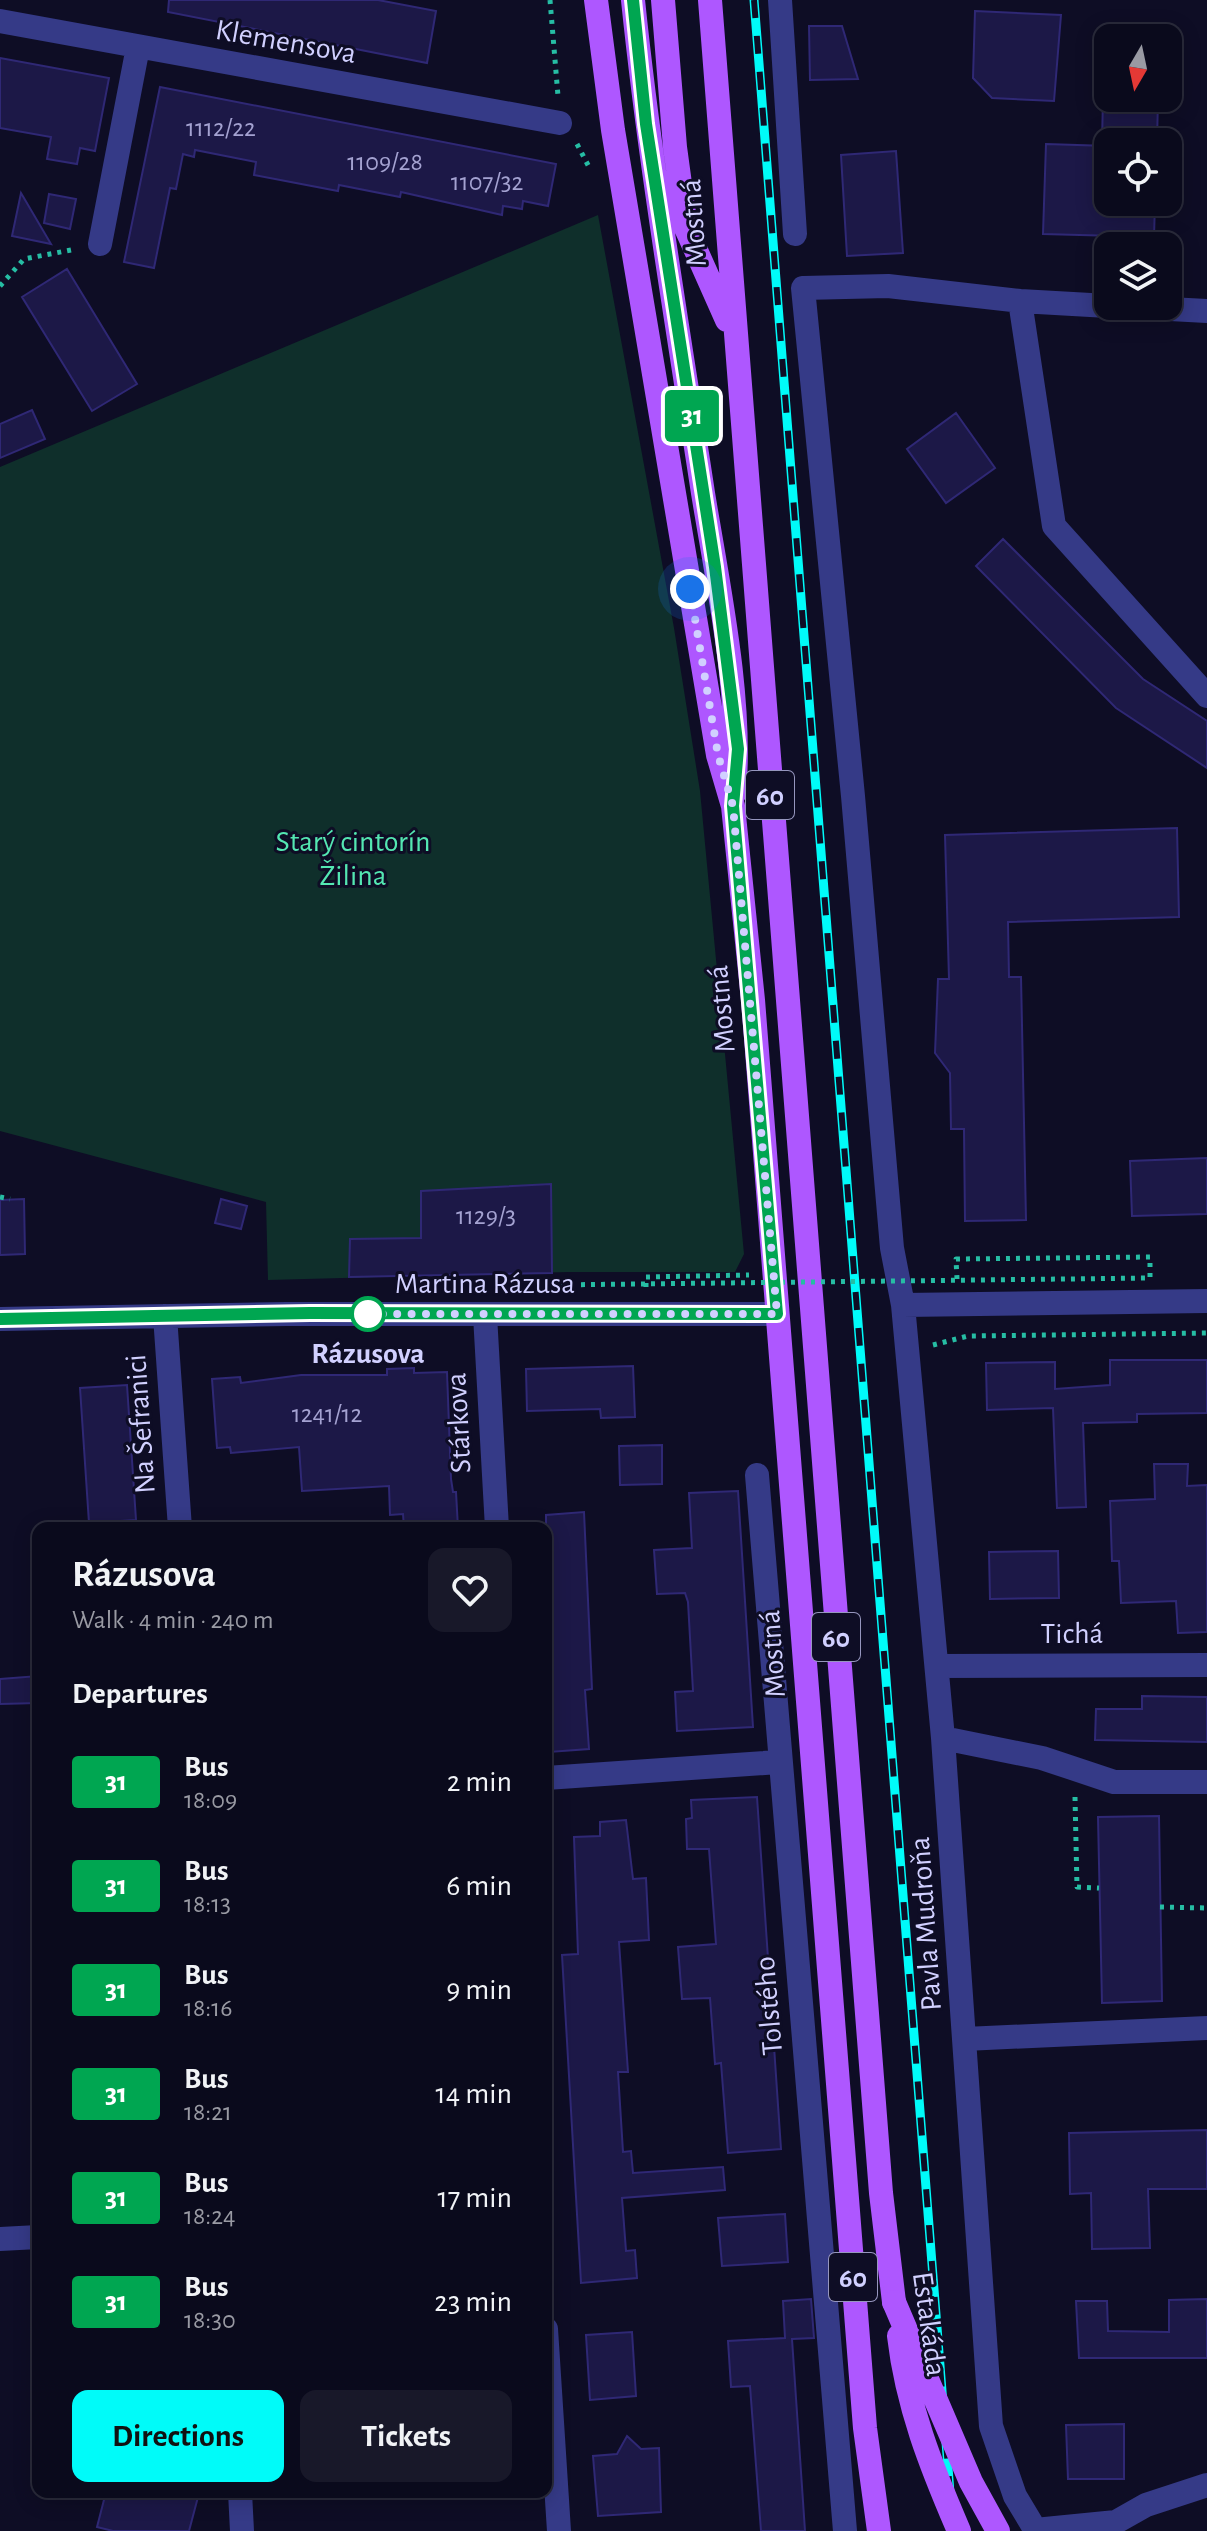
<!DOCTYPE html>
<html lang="en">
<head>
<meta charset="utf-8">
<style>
  :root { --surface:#0a0a1c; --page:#181829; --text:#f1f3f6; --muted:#999aa3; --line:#2a2b3b; --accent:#00fbf9 }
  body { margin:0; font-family:"Alegreya Sans",sans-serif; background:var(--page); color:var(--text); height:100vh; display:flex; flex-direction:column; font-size:30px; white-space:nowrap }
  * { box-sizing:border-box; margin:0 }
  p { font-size:26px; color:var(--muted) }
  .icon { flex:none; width:44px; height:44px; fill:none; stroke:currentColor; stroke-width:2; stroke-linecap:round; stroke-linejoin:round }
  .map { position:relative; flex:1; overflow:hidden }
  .details { position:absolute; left:32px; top:1522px; width:520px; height:976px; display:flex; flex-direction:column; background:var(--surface); border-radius:16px; box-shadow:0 4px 20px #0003,0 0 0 2px var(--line) }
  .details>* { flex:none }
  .badge { padding:0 16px; border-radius:6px; font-size:28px; line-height:52px }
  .needle { width:52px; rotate:189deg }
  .controls { position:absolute; left:1094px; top:24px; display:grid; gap:16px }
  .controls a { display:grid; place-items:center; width:88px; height:88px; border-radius:16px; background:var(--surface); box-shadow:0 4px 20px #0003,0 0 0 2px var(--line); font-size:40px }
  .you { position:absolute; width:40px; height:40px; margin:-20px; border:6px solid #fff; border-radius:50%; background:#1a73e8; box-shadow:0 0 0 12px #1a73e833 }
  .map>.badge { position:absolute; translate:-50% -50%; box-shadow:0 0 0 4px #fff }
  h2 { padding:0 40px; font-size:30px; line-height:72px }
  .round { display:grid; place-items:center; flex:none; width:84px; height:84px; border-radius:16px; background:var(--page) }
  .head { display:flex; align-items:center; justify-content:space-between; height:136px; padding:0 40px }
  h1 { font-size:38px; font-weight:700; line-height:60px }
  .cta { display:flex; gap:16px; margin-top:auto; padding:16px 40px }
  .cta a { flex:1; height:92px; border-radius:16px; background:var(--accent); color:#111; font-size:32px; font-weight:700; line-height:92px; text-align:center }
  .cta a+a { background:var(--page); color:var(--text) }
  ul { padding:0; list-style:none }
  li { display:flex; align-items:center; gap:24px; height:104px; padding:0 40px }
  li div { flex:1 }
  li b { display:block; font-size:30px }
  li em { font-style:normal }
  li .badge { min-width:88px; font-weight:700; text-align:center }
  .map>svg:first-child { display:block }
  .green { fill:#0f2f2b }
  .building { fill:#1c1847; stroke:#2f2875; stroke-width:2 }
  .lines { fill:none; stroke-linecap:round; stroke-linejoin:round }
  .path { stroke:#26bda4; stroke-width:5; stroke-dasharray:4 6; stroke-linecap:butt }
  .minor { stroke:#353a87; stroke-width:24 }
  .major { stroke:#ae57ff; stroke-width:24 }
  .rail-casing { stroke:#00fbf9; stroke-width:9 }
  .rail { stroke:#0e0d25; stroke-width:6; stroke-dasharray:18; stroke-linecap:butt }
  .path-bridge { stroke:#26bda4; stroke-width:5; stroke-dasharray:4 6; stroke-linecap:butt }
  .major-bridge { stroke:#ae57ff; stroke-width:24 }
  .line-casing { stroke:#fff; stroke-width:18 }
  .line { stroke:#00a651; stroke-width:12 }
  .walk { stroke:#d1d0ff; stroke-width:8; stroke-dasharray:0 14.4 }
  .stop-dot { fill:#fff; stroke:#00a651; stroke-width:4 }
  .labels { text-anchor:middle; stroke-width:6; stroke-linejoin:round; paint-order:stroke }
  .number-label { font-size:26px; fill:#a4a2d1 }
  .shield { fill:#0e0d25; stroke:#9696be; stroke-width:2 }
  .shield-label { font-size:28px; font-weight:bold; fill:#d1d0ff }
  .street-label { font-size:30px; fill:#d1d0ff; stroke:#0e0d25 }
  .park-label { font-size:30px; fill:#54e7b2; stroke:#0e0d25 }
  .stop-label { font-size:30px; font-weight:bold; fill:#d1d0ff; stroke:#0e0d25 }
</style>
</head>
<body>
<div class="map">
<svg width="1207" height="2531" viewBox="0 0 1207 2531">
  <rect width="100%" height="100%" fill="#0e0d25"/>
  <!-- green -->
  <path class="green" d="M598 215 674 628 700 791 744 1254 735 1272H569L268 1280 266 1202 0 1131V467Z"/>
  <!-- building -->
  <path class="building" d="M169 0H378L436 11 427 63 168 12Z
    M975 11 1061 15 1054 101 992 98 973 78Z
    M809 26H842L858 79 810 80Z
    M0 58 109 78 95 151 80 148 77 164 47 159 51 137 0 128Z
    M160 87 556 164 548 206 523 201 522 209 503 206 502 215 401 192 400 197 339 185 338 191 254 175 256 162 195 150 194 157 183 154 176 189 170 188 154 268 124 262Z
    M1103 98H1158L1157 142H1102Z
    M1046 144 1108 146V202H1155L1154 237 1043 234Z
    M896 151 903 253 847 256 841 155Z
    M21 193 51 244 12 236Z
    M49 194 76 199 70 229 44 223Z
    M67 269 137 384 92 411 22 297Z
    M32 410 45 439 0 458V424Z
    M956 413 995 468 946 503 907 449Z
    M1003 539 1143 679 1207 721V768L1116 708 976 566Z
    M1177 828 1179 917 1008 922 1009 977H1021L1026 1220 965 1221 964 1129H951L950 1073 935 1053 938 979H949L945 835Z
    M1207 1158V1214L1132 1216 1130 1161Z
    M551 1184 552 1273 349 1277 350 1239 421 1238V1191Z
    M24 1199 25 1254 0 1255V1200Z
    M221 1199 247 1206 241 1229 215 1223Z
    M1110 1360H1207V1413L1137 1414V1422L1083 1423 1086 1507 1057 1508 1053 1408 987 1410 986 1363 1055 1362V1389L1110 1385Z
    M633 1366 635 1417 601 1418 600 1409 527 1411 526 1369Z
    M414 1368V1373L447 1372 451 1479 453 1492H456L458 1528H404L403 1514 390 1515 389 1486 302 1491 299 1447 231 1453 230 1447 217 1448 212 1379 240 1377 241 1383 301 1375H387V1369Z
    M127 1385 136 1520 89 1523 80 1388Z
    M662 1445V1484L620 1485 619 1446Z
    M1154 1464H1188L1187 1486 1207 1485V1632L1178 1633 1176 1601 1121 1603 1119 1561H1112L1110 1501 1155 1499Z
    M738 1491 753 1727 677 1731 675 1692 693 1691 688 1602 685 1593 657 1594 654 1550 692 1548 689 1493Z
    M584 1512 592 1689 585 1690 589 1749 549 1752 546 1665H553L546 1595V1515Z
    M1058 1551 1059 1598 990 1599 989 1552Z
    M38 1676V1703L0 1704V1679Z
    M1142 1696 1207 1697V1742L1095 1740 1096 1709H1142Z
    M757 1797 781 2149 728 2153 721 2063 715 2064 710 1998 682 1999 678 1947 716 1944 709 1849H687L686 1819 692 1818 691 1800Z
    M1159 1816 1162 2001 1102 2003 1098 1817Z
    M626 1820 633 1879 646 1878 649 1940 619 1942 628 2072H618L623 2152 631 2151 633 2173 723 2167 725 2190 622 2198 626 2251 635 2250 637 2278 581 2283 562 1955 578 1954 574 1837 600 1836V1822Z
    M1207 2130V2189H1148L1150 2248 1092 2249 1091 2193 1070 2194 1069 2133Z
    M785 2214 788 2262 722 2266 718 2218Z
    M811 2299 814 2338 792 2339 805 2531H761L750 2386 731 2387 728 2341 785 2338 783 2301Z
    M1207 2299V2358H1079L1076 2301H1107L1108 2331 1169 2332V2300Z
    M632 2332 636 2396 590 2400 586 2335Z
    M1124 2424V2479H1068L1066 2425Z
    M627 2436 641 2449 659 2448 661 2512 598 2516 593 2456 617 2454Z
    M106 2492H177L198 2497 189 2531H113L97 2527Z"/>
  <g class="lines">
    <!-- path -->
    <path class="path" d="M550 0 558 96
      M577 144 589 167
      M0 286 24 259 76 249
      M0 1197 10 1199
      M957 1279 956 1259 1150 1257V1277
      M646 1287V1277L749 1275
      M933 1345 968 1336 1207 1333
      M1075 1797 1077 1887 1099 1888
      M1160 1907 1207 1908"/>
    <!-- minor -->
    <path class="minor" d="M780 0 795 234
      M0 21 560 123
      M100 244 138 47
      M1020 301 1054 526 1207 696
      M1114 306 1207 311
      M903 1305 1207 1301
      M485 1315 497 1528
      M165 1316 180 1528
      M0 1319 287 1314H777
      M757 1475 845 2531
      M937 1666 1207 1665
      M943 1738 1042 1758 1114 1782H1207
      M546 1778 778 1762
      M965 2039 1207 2028
      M0 2239 38 2237
      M546 2329 559 2531
      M240 2492 242 2531
      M1035 2530 1116 2522 1146 2505 1207 2485
      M1036 2531 1015 2496 991 2426 943 1738 903 1305 892 1248 853 796 803 288 888 286 1020 301 1108 306"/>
    <!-- major -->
    <path class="major" d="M596 0 613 130 718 755 733 806 753 1000 865 2428 879 2531
      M633 0C650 165 678 329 703 493 718 585 743 702 734 794
      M663 0 675 147 686 228 727 320
      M710 0 881 2193 894 2302"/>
    <defs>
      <path id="rail" d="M754 0 953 2531"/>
    </defs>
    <!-- rail casing -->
    <use href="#rail" class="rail-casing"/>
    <!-- rail -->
    <use href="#rail" class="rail"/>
    <!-- path-bridge -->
    <path class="path-bridge" d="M551 1285 1150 1278"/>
    <!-- major-bridge -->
    <path class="major-bridge" d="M894 2302 971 2482 998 2531
      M899 2336C907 2406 931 2466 959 2531"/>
  </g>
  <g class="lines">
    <defs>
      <path id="line" d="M0 1319 310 1313 777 1314 733 806 738 749 715 567 646 124 633 0"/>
    </defs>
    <!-- line casing -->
    <use href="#line" class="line-casing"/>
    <!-- line -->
    <use href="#line" class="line"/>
    <!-- walk -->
    <path class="walk" d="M368 1314H361H777L733 806 718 755 690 589"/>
  </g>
  <!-- markers -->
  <circle class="stop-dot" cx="368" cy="1314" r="16"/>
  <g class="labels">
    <!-- number labels -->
    <g class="number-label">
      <text x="221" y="136">1112/22</text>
      <text x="385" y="170">1109/28</text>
      <text x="487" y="190">1107/32</text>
      <text x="486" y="1224">1129/3</text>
      <text x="327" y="1422">1241/12</text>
    </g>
    <!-- shield labels -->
    <g class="shield">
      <rect x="746" y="771" width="48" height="48" rx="6"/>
      <rect x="812" y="1613" width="48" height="48" rx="6"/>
      <rect x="829" y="2253" width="48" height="48" rx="6"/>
    </g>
    <g class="shield-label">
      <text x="770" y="805">60</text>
      <text x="836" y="1647">60</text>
      <text x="853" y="2287">60</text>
    </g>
    <!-- street labels -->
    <g class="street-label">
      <text transform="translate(286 41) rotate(10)" y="10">Klemensova</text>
      <text transform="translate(693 223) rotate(-94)" y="10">Mostná</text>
      <text transform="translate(721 1009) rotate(-95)" y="10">Mostná</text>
      <text x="485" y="1293">Martina Rázusa</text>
      <text transform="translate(458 1423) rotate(-93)" y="10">Stárkova</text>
      <text transform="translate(140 1424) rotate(-94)" y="10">Na Šefranici</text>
      <text x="1072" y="1643">Tichá</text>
      <text transform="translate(772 1654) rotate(-94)" y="10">Mostná</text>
      <text transform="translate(925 1924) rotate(-94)" y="10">Pavla Mudroňa</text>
      <text transform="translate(768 2006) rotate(-95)" y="10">Tolstého</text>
      <text transform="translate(930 2324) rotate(82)" y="10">Estakáda</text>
    </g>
    <!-- park labels -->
    <g class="park-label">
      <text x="353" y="851">Starý cintorín<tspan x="353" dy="34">Žilina</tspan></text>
    </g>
    <!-- stop labels -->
    <g class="stop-label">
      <text x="368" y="1363">Rázusova</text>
    </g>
  </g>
</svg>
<div class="controls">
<a><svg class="needle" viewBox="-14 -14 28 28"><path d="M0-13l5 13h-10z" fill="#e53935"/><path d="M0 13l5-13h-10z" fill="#999aa3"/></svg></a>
<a><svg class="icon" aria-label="locate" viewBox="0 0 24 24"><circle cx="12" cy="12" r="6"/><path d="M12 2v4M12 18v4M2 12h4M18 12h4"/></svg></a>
<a><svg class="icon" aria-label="layers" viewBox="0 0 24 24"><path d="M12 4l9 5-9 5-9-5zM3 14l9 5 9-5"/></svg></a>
</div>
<div class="you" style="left:690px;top:589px"></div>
<b class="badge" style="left:692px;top:416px;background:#00a651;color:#fff">31</b>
<section class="details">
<div class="head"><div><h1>Rázusova</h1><p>Walk · 4 min · 240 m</p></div><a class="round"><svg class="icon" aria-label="heart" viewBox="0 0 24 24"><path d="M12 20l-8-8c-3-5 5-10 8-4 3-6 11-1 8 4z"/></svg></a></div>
<h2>Departures</h2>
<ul>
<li><span class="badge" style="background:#00a651;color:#fff">31</span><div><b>Bus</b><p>18:09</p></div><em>2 min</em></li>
<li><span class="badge" style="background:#00a651;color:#fff">31</span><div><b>Bus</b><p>18:13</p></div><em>6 min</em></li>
<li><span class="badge" style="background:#00a651;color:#fff">31</span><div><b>Bus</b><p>18:16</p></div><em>9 min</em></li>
<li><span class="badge" style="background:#00a651;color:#fff">31</span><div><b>Bus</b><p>18:21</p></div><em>14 min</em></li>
<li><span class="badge" style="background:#00a651;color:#fff">31</span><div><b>Bus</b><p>18:24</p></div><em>17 min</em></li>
<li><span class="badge" style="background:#00a651;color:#fff">31</span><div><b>Bus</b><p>18:30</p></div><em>23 min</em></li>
</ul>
<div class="cta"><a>Directions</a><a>Tickets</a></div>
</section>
</div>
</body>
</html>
